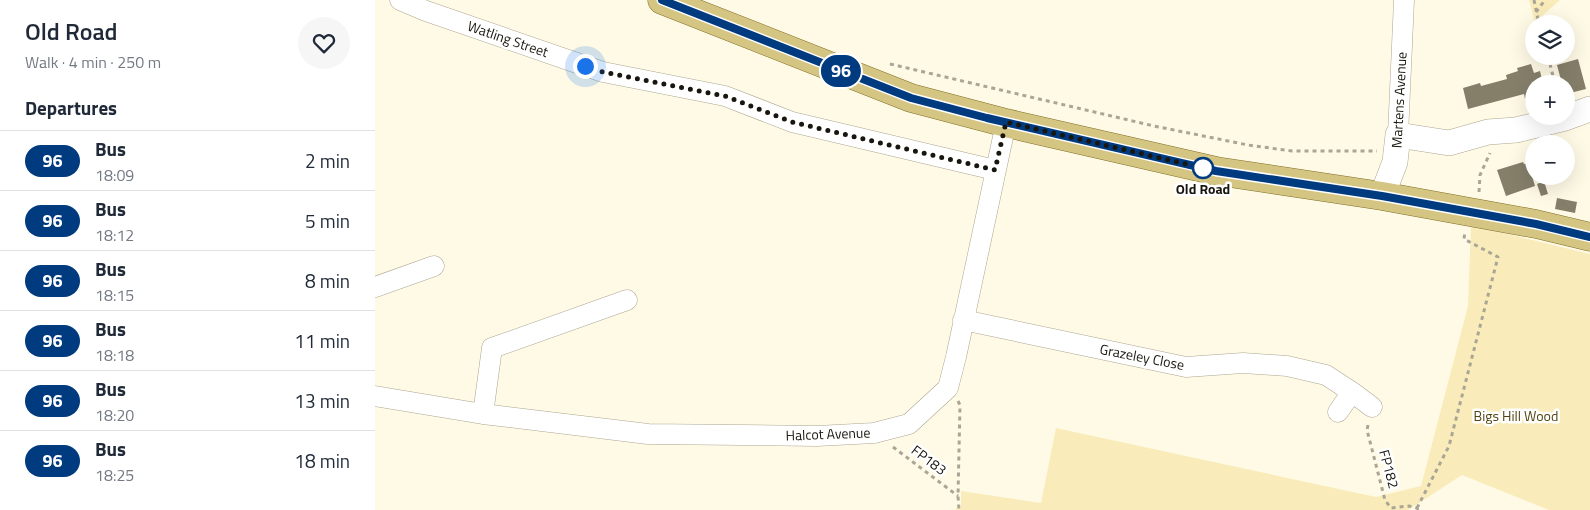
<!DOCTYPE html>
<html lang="en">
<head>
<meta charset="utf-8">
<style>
  :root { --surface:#fff; --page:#f6f6f7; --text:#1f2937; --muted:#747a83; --line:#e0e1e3 }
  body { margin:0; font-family:"Titillium Web",sans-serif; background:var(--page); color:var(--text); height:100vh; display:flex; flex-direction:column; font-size:19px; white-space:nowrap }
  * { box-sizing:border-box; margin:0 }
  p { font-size:16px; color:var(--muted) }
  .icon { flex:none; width:28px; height:28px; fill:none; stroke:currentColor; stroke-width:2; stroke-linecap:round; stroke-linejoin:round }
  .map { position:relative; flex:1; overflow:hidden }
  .panel { display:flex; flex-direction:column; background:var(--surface); width:375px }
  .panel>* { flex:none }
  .badge { padding:0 10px; border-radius:16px; font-size:18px; line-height:32px }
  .fabs { position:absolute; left:1150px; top:15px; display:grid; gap:10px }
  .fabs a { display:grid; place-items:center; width:50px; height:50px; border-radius:50%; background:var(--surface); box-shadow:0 5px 20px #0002; font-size:25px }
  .you { position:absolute; width:25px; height:25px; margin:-12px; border:4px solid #fff; border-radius:50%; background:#1a73e8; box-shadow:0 0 0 8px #1a73e833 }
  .map>.badge { position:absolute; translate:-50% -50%; box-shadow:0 0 0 2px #fff }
  h2 { padding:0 25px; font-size:19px; line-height:45px }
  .round { display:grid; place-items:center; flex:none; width:52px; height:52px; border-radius:26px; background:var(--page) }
  .summary { display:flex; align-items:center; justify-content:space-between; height:85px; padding:0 25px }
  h1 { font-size:24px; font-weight:600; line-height:38px }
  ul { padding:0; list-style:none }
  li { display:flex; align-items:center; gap:15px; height:60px; padding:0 25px; border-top:1px solid var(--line) }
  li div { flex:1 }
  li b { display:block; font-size:19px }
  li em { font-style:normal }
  li .badge { min-width:55px; font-weight:700; text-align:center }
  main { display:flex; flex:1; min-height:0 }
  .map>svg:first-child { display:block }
  .green { fill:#f9ecba }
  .building { fill:#857f6a }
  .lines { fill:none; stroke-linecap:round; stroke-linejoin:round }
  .minor-casing { stroke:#aca690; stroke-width:21 }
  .tertiary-casing { stroke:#aca690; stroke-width:26 }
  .primary-casing { stroke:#816f24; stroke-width:29 }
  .path { stroke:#aaa696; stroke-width:3; stroke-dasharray:4 4; stroke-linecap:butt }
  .minor { stroke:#fff; stroke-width:20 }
  .tertiary { stroke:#fff; stroke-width:25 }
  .primary { stroke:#d5c583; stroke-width:28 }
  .line-casing { stroke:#fff; stroke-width:11 }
  .line { stroke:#003b80; stroke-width:8 }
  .walk { stroke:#18160e; stroke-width:5; stroke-dasharray:0 9 }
  .stop-dot { fill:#fff; stroke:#003b80; stroke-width:2.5 }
  .labels { text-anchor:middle; stroke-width:5; stroke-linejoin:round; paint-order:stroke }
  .street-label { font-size:14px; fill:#18160e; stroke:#fff }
  .stop-label { font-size:14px; font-weight:bold; fill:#18160e; stroke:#fff }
  .park-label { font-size:14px; fill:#514411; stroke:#fff }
</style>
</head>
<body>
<main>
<section class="panel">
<div class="summary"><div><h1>Old Road</h1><p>Walk · 4 min · 250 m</p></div><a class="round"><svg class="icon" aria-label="heart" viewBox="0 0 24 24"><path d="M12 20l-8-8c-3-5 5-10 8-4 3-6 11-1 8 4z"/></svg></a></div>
<h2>Departures</h2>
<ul>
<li><span class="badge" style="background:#003b80;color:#fff">96</span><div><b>Bus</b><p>18:09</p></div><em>2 min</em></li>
<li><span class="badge" style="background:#003b80;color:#fff">96</span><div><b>Bus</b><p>18:12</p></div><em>5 min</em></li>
<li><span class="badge" style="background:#003b80;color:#fff">96</span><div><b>Bus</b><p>18:15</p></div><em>8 min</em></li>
<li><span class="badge" style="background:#003b80;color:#fff">96</span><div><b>Bus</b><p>18:18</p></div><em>11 min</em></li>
<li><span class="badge" style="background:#003b80;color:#fff">96</span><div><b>Bus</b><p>18:20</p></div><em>13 min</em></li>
<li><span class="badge" style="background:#003b80;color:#fff">96</span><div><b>Bus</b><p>18:25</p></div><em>18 min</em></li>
</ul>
</section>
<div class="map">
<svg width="1215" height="510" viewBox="0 0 1215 510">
  <rect width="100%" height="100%" fill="#fffae6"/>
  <!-- green -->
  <path class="green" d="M1154 0H1185L1160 22Z
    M1096 225 1215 254V510H1174L1087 475 1033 510H581V508H586V491L666 503 681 428 1001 497 1046 486 1093 306Z"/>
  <!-- building -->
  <path class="building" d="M1203 59 1211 89 1191 94V84H1187L1182 65Z
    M1156 64 1159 73 1165 71 1168 84H1159V102L1151 104 1149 94 1093 109 1088 88 1105 83 1106 86 1132 79 1131 75 1143 71 1142 68Z
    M1148 162 1149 164 1153 163 1160 186 1131 196 1122 170Z
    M1169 181 1173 194 1166 196 1162 184Z
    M1182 198 1202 202 1200 213 1180 209Z"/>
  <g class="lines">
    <defs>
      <path id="minor" d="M25 0 51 11 228 72 350 96 417 122 620 170
        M1023 135 1029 0
        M0 287 59 266
        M588 320 811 367 868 363 912 366 951 375 977 392 997 407
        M0 396 108 414 273 434 442 436 499 433 534 424 573 388 581 357 631 123
        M963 412 977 392
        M108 414 117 348 252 300"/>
      <path id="tertiary" d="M1023 135 1074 143 1113 132 1141 130 1190 118 1215 109
        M1007 196 1020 162 1023 135"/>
      <path id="primary" d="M287 0 536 98 631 123 841 171 1007 196 1161 224 1215 237"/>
    </defs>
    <!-- minor casing -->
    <use href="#minor" class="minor-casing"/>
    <!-- tertiary casing -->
    <use href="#tertiary" class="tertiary-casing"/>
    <!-- primary casing -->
    <use href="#primary" class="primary-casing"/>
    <!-- path -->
    <path class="path" d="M1159 0 1164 24
      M1161 12 1170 0
      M1173 56 1180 84
      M515 64 779 126 873 145 917 151H1002
      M1104 192 1105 175 1115 153
      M583 401 585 405 583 496 584 510
      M993 425 992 430 1010 500 1016 508 1034 506 1042 508 1043 510
      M518 447 583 496
      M1042 508 1074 446 1123 257 1089 239 1090 232"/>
    <!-- minor -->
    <use href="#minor" class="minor"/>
    <!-- tertiary -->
    <use href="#tertiary" class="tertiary"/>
    <!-- primary -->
    <use href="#primary" class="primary"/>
  </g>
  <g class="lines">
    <defs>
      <path id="line" d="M287 0 536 98 612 118 841 171 1007 196 1161 224 1215 237"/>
    </defs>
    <!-- line casing -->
    <use href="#line" class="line-casing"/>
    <!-- line -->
    <use href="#line" class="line"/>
    <!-- walk -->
    <path class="walk" d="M210 66 228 72 350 96 417 122 620 170 631 122 828 168"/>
  </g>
  <!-- markers -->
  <circle class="stop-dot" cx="828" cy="168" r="10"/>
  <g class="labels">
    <!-- street labels -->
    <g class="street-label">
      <text transform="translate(133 39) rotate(19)" y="5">Watling Street</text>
      <text transform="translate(1024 100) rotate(-87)" y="5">Martens Avenue</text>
      <text transform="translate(767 357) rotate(11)" y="5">Grazeley Close</text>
      <text transform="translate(453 434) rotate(-2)" y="5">Halcot Avenue</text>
      <text transform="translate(554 460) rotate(37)" y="5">FP183</text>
      <text transform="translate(1014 469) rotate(75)" y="5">FP182</text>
    </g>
    <!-- stop labels -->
    <g class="stop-label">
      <text x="828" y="194">Old Road</text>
    </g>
    <!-- park labels -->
    <g class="park-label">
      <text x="1141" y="421">Bigs Hill Wood</text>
    </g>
  </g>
</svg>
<div class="fabs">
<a><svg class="icon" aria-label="layers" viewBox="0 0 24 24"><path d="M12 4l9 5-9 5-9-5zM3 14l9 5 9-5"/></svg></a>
<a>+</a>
<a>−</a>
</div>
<div class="you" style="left:210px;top:66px"></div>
<b class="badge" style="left:466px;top:71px;background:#003b80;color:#fff">96</b>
</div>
</main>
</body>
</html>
